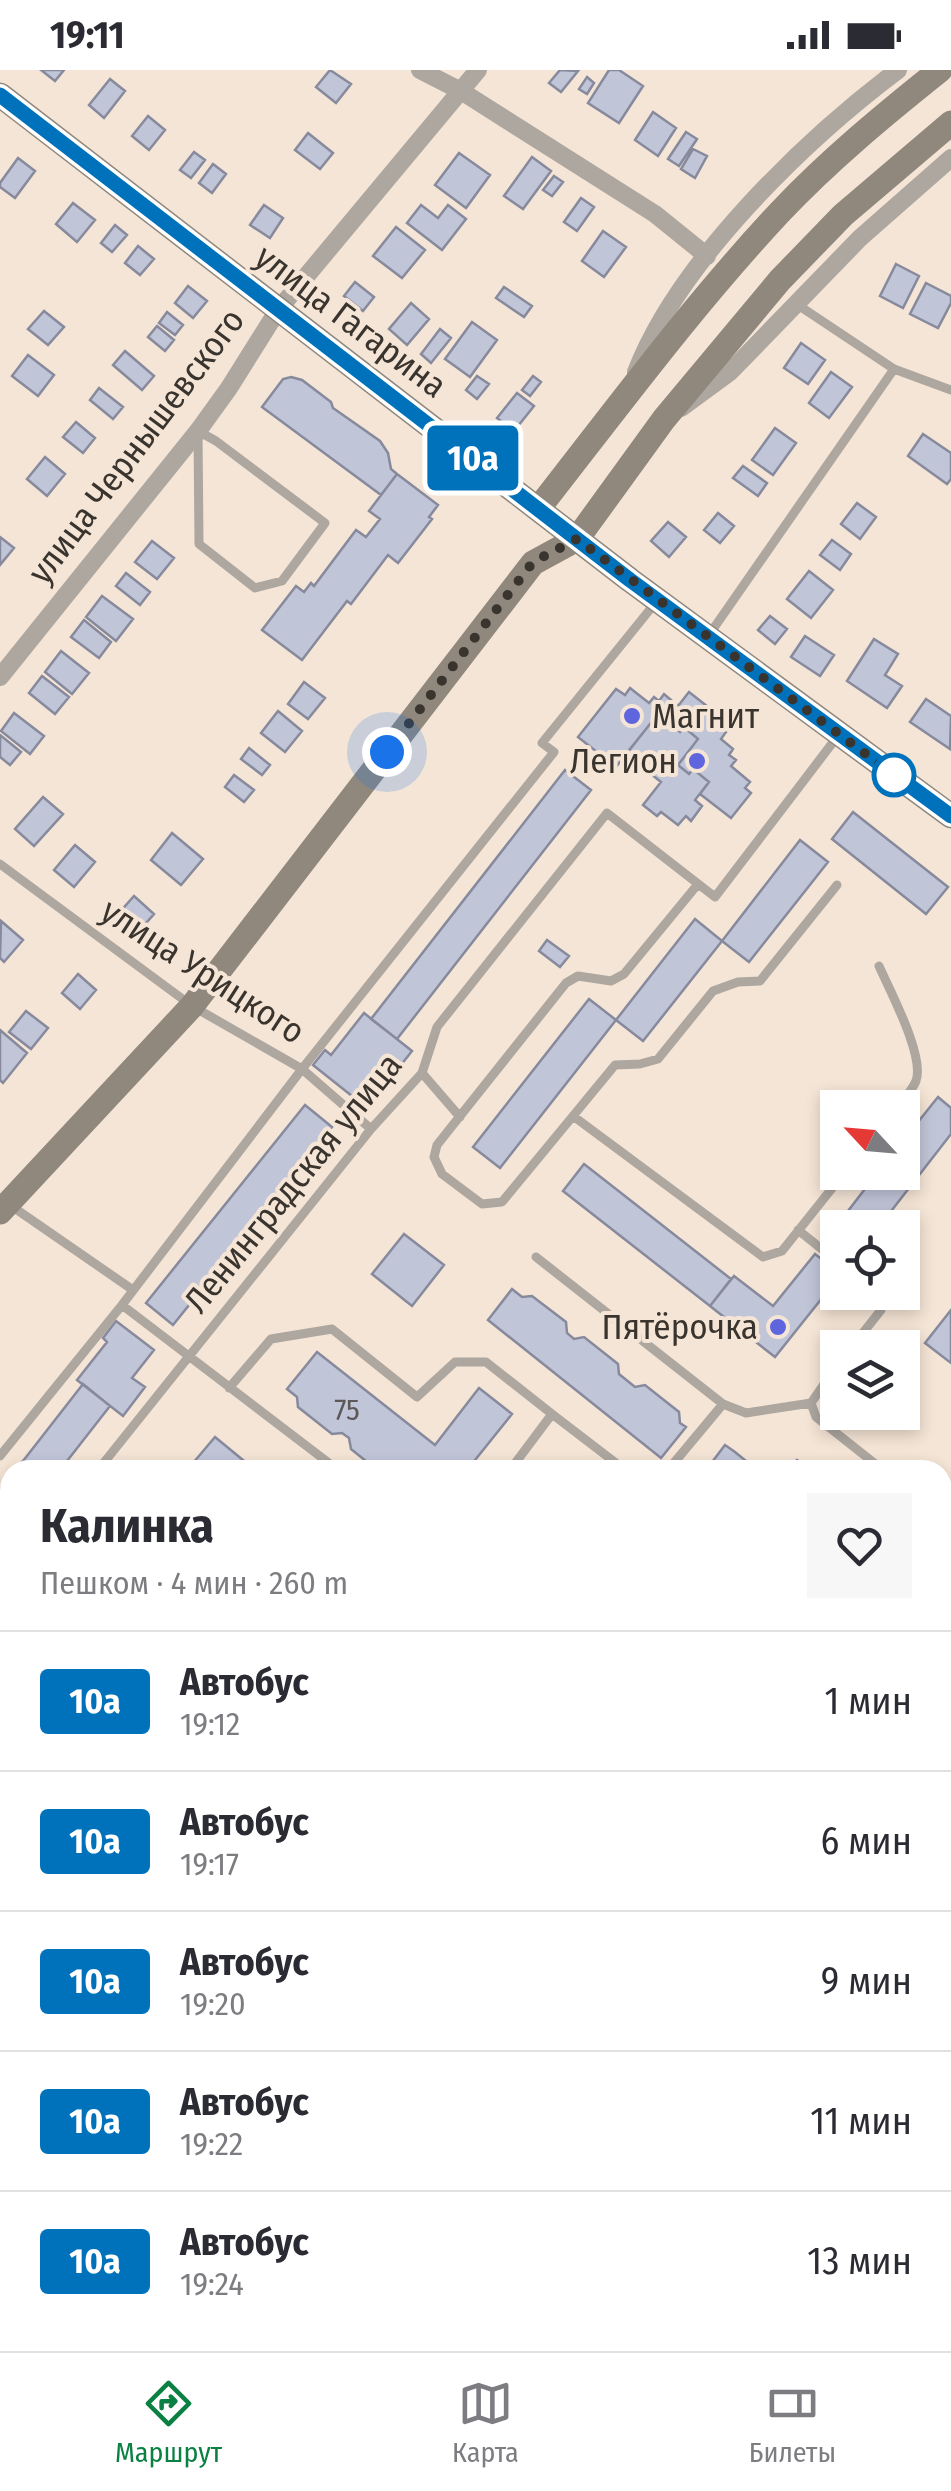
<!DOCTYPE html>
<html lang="ru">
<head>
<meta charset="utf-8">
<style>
  :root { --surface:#fff; --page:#f7f7f7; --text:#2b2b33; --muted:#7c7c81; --line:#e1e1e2; --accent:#0b8043 }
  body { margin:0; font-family:"Fira Sans Condensed",sans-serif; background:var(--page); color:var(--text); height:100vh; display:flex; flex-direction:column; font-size:38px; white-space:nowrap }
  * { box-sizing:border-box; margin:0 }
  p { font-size:32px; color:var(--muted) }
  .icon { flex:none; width:55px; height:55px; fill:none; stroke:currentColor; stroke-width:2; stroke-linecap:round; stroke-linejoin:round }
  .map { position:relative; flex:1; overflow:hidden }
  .details { position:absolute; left:0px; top:1390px; width:952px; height:892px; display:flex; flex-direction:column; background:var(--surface); border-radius:30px 30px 0 0; box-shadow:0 5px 15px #0003 }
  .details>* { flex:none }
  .badge { padding:0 20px; border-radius:8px; font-size:35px; line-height:65px }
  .needle { width:65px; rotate:296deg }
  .buttons { position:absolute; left:820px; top:1020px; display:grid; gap:20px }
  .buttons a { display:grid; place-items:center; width:100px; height:100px; border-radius:0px; background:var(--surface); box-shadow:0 5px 15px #0003; font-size:50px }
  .you { position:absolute; width:50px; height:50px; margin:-25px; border:8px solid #fff; border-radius:50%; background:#1a73e8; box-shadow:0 0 0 15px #1a73e833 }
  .map>.badge { position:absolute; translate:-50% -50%; box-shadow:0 0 0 5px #fff }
  .round { display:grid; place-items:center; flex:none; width:105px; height:105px; border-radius:0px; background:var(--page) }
  .headline { display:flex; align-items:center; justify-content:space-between; height:170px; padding:0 40px }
  h1 { font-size:48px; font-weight:700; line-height:75px }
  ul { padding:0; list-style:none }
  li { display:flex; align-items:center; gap:30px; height:140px; padding:0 40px; border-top:2px solid var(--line) }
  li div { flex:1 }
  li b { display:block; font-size:38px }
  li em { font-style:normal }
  li .badge { min-width:110px; font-weight:700; text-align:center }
  .status { display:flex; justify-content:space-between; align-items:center; height:70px; padding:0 50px; background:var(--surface); direction:ltr }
  .status svg { height:28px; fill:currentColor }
  .menu { display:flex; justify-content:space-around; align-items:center; height:140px; border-top:2px solid var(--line); background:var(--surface); font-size:28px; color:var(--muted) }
  .menu a { display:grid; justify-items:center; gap:5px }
  .menu .active { color:var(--accent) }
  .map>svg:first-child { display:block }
  .green { fill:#f9c593 }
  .building { fill:#c1c5d8; stroke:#878a9c; stroke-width:2.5 }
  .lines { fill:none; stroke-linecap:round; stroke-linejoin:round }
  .service { stroke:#ada7a0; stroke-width:9 }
  .minor { stroke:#ada7a0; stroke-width:18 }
  .secondary { stroke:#90877d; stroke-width:25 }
  .line-casing { stroke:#fff; stroke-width:22 }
  .line { stroke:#0072bc; stroke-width:15 }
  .walk { stroke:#3a342e; stroke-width:10; stroke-dasharray:0 18 }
  .poi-dot { fill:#5f65dd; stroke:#f5e5d6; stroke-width:4 }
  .stop-dot { fill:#fff; stroke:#0072bc; stroke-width:5 }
  .labels { text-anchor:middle; stroke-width:8; stroke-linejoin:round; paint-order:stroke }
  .number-label { font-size:30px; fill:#5c5858 }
  .street-label { font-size:35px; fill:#3a342e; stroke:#f5e5d6 }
  .poi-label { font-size:35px; fill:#3a342e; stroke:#f5e5d6; text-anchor:end }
</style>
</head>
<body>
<div class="status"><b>19:11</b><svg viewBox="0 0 49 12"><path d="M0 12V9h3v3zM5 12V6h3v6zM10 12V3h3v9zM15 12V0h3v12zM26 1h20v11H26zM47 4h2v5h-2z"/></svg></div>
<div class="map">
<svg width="951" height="2281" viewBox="0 0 951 2281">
  <rect width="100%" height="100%" fill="#f5e5d6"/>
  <!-- green -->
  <path class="green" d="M0 2036 10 2041V2272L201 2273 198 2281H0Z"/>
  <!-- building -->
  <path class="building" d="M41 0H64L55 11Z
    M330 0 351 14 336 33 316 17Z
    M560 0 578 1 561 22 549 13Z
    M609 0H619L643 16 619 53 588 33Z
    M587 7 594 13 587 24 579 19Z
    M110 9 125 21 104 48 89 35Z
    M653 42 676 58 658 86 635 70Z
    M148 46 165 60 149 80 132 66Z
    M686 62 697 69 679 96 668 89Z
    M308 63 333 83 320 99 295 80Z
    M693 79 707 86 695 108 681 99Z
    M194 82 205 90 191 108 180 100Z
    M459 83 490 105 466 138 435 115Z
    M532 87 551 101 523 139 504 126Z
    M18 88 35 101 15 128 0 117V113Z
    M213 94 226 104 212 123 199 113Z
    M554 106 563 112 552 126 543 120Z
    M581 128 594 137 577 161 564 152Z
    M73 133 95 150 77 172 56 154Z
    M264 135 283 148 270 168 250 155Z
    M421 135 438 148 448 135 466 149 442 180 407 153Z
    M115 155 127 165 112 182 101 173Z
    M396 157 425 180 402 208 373 186Z
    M603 161 626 177 604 207 582 191Z
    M138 176 154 189 140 205 125 193Z
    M896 194 919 206 903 238 880 226Z
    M355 212 374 227 363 241 344 226Z
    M926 213 951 226V233L938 258 910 244Z
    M188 216 207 231 193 248 175 233Z
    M504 217 532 236 524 247 496 228Z
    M411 233 429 249 407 275 389 259Z
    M44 241 64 257 48 275 28 259Z
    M167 242 183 255 175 265 159 253Z
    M472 252 497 270 470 307 445 289Z
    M157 256 174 270 165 281 148 267Z
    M440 259 451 268 431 293 421 284Z
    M801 273 825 290 808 314 784 298Z
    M125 281 154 306 142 320 113 295Z
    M28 285 54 305 38 326 12 306Z
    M831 302 852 317 829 348 809 333Z
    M477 306 489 314 477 329 466 320Z
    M533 306 541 312 530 326 522 320Z
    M291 307 302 310 331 332 333 338 380 371 388 383 391 399 397 404 381 425 262 337 283 309Z
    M99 318 123 337 113 349 90 330Z
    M517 323 534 336 514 361 497 348Z
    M76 352 95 368 83 383 63 367Z
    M775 358 796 373 773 405 752 390Z
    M923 364 951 383V409L947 414 908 386Z
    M45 387 65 404 47 426 27 409Z
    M743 396 767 413 758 426 733 408Z
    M397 404 438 435 429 447 432 449 398 493 388 485 351 534 347 531 302 590 262 560 296 516 304 522 311 513 314 516 356 460 366 467 380 449 369 441Z
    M857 433 876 447 860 469 841 454Z
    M718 443 734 456 720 473 704 460Z
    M668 452 686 467 669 487 651 471Z
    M0 467 14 478 0 495Z
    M832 470 851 484 840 500 820 485Z
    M152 471 174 488 157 509 135 492Z
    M809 501 833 520 811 548 787 529Z
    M126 503 150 522 140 535 116 516Z
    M102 526 133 549 116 571 86 547Z
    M770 546 787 559 775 574 758 560Z
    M84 550 111 572 99 588 71 567Z
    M805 566 834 585 820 606 791 587Z
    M874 569 898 584 885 605 902 616 887 638 847 611Z
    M61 581 89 603 72 624 45 602Z
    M42 606 69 627 55 644 29 623Z
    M304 612 325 628 308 649 288 634Z
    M630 618 649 633 654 627 659 631 664 624 678 636 689 622 731 655 721 669 733 679 729 685 736 690 731 696 750 712 745 718 751 723 731 748 700 724 709 712 693 699 689 704 678 695 698 669 684 657 680 662 663 649 655 658 650 654 616 697 578 667 616 619 625 625Z
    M926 629 951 646 950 679 910 652Z
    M278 641 302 661 285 682 261 663Z
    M14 643 44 666 30 684 1 661Z
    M663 649 680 662 684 657 698 669 678 695 689 704 693 699 709 712 695 730 702 736 691 751 686 746 678 755 661 742 657 746 643 735 661 712 626 684 650 654 655 658Z
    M0 665 21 682 10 695 0 687Z
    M249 678 270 695 262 705 241 689Z
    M565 700 591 720 397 969 371 949Z
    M234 705 254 720 244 732 225 717Z
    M43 727 63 744 34 776 15 759Z
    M853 742 948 817 926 844 832 769Z
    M172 763 203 789 181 815 151 790Z
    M800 770 828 792 749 892 722 871Z
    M75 775 95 792 74 817 54 800Z
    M134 826 154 844 139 861 119 843Z
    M695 849 722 871 643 971 616 950Z
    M1 851 23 870 4 892 0 888Z
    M547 870 569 886 560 897 539 881Z
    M78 904 96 920 80 939 62 923Z
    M589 929 616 950 500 1098 473 1077Z
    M26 941 48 958 31 979 9 962Z
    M364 943 412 981 367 1038 313 995 325 980 331 985Z
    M0 960 27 983 3 1013 0 1010Z
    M938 1027 951 1038V1064L878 1158H838V1174L828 1167 878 1102H902V1072Z
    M305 1035 332 1057 173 1255 146 1233Z
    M584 1094 731 1209 710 1236 563 1121Z
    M404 1164 444 1195 412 1236 372 1204Z
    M815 1184 838 1202V1208L775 1287 710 1236 734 1206 773 1236Z
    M512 1219 522 1227 532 1226 566 1252 567 1263 574 1269 584 1267 618 1294 619 1304 635 1317 645 1315 679 1342 680 1353 686 1357 661 1388 488 1250Z
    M951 1240V1293L925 1273Z
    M116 1251 154 1280 132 1308 145 1317 123 1346 77 1310 107 1272 103 1268Z
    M317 1282 435 1375 479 1318 512 1344 467 1400H377L351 1379 349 1368 342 1363 332 1364 298 1337 297 1327 287 1319Z
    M83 1314 110 1336 60 1400H16Z
    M215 1367 249 1395 245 1400H201L193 1393Z
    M725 1375 735 1382 757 1400H706Z
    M797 1390 810 1400H789Z
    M10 1408V1464L0 1477V1420Z
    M10 1585V1620L0 1612V1597Z
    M942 2147 951 2151V2187L942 2183Z
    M359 2272 380 2277 378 2281H356Z
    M886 2272H922L918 2281H882Z"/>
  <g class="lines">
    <!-- service -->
    <path class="service" d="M795 233 894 299 951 320
      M198 361 216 371 325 453 282 511 255 518 199 474Z
      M709 565 894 299
      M0 794 192 936 302 999 371 1059
      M698 814 624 904 611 911 578 906 566 913 437 1075 434 1087 442 1104 482 1134 502 1132 573 1046 763 1187 782 1181 845 1102
      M879 896C890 921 925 986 916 1011 912 1021 903 1030 896 1038
      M422 1003 460 1047
      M573 1046 615 995 640 994 658 989 713 921 738 912 760 911 837 815
      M10 1135 133 1220
      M798 1160 838 1192
      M536 1187 723 1334 668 1400
      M122 1235 302 999 554 682 542 673 656 532
      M851 1278 881 1240 873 1222
      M838 1294 811 1333 816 1347 883 1400
      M229 1318 271 1269 332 1259 417 1327 455 1292H486L552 1344 510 1400
      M723 1334 746 1343 811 1333
      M552 1344 625 1400
      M0 1386 122 1235 338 1400
      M98 1400 371 1059 422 1003 437 957 607 743 715 827 837 667
      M942 1447 951 1454
      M942 1494 951 1483
      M0 1505 10 1501
      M942 1867 951 1872
      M942 1963 951 1925
      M942 1992 951 2011
      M763 2281 766 2272
      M939 2281 951 2257"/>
    <!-- minor -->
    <path class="minor" d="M420 0 461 21 655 144 707 186
      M636 302C679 191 805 70 898 0
      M681 338 730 302 860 168 951 88
      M0 607 198 361 229 318 278 240 478 0
      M0 2012 10 2019
      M619 2272 638 2281"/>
    <!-- secondary -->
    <path class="secondary" d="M0 25 630 510 951 746
      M538 439C617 338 693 235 780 142 829 90 885 44 940 0
      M0 1142 192 936 533 493 577 469 664 349 780 210 843 145 951 53"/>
  </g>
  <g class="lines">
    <defs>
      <path id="line" d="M0 25 630 510 951 746"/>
    </defs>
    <!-- line casing -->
    <use href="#line" class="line-casing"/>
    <!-- line -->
    <use href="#line" class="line"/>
    <!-- walk -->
    <path class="walk" d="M387 682 533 492 577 469 894 705"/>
  </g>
  <!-- markers -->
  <g class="poi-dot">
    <circle cx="632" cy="646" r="10"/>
    <circle cx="697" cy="691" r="10"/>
    <circle cx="778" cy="1257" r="10"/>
  </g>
  <circle class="stop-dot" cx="894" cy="705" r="20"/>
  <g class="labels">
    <!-- number labels -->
    <g class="number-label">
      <text x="347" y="1350">75</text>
    </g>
    <!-- street labels -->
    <g class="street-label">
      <text transform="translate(351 251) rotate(37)" y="12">улица Гагарина</text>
      <text transform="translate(136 376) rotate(-53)" y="12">улица Чернышевского</text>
      <text transform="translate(203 901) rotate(33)" y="12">улица Урицкого</text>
      <text transform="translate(293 1113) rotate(-51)" y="12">Ленинградская улица</text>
    </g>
    <!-- poi labels -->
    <g class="poi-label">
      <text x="652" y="658" text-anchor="start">Магнит</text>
      <text x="677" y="703">Легион</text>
      <text x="758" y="1269">Пятёрочка</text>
    </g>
  </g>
</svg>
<div class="buttons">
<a><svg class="needle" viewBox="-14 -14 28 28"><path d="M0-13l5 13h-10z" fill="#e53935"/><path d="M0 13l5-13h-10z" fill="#7c7c81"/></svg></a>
<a><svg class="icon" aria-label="locate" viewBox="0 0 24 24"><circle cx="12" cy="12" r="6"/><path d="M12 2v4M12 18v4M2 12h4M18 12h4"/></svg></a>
<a><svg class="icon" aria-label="layers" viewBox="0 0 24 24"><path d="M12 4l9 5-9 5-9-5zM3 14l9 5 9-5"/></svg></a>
</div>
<div class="you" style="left:387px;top:682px"></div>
<b class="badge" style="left:473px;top:388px;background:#0072bc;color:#fff">10а</b>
<section class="details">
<div class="headline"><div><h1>Калинка</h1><p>Пешком · 4 мин · 260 m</p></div><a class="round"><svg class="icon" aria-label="heart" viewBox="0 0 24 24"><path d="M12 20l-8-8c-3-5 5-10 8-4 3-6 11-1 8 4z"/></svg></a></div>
<ul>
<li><span class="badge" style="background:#0072bc;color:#fff">10а</span><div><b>Автобус</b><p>19:12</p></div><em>1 мин</em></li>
<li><span class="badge" style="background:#0072bc;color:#fff">10а</span><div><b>Автобус</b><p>19:17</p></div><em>6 мин</em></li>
<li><span class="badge" style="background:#0072bc;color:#fff">10а</span><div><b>Автобус</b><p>19:20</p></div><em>9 мин</em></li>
<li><span class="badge" style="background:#0072bc;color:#fff">10а</span><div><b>Автобус</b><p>19:22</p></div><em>11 мин</em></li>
<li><span class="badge" style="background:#0072bc;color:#fff">10а</span><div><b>Автобус</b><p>19:24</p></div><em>13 мин</em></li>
</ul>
</section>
</div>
<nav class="menu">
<a class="active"><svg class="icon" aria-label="directions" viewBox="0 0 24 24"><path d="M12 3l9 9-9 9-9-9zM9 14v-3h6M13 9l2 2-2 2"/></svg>Маршрут</a>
<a><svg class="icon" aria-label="map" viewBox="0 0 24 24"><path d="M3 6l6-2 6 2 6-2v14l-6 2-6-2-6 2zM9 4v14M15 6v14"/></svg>Карта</a>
<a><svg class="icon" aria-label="tickets" viewBox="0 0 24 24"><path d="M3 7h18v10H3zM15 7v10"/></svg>Билеты</a>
</nav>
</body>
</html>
